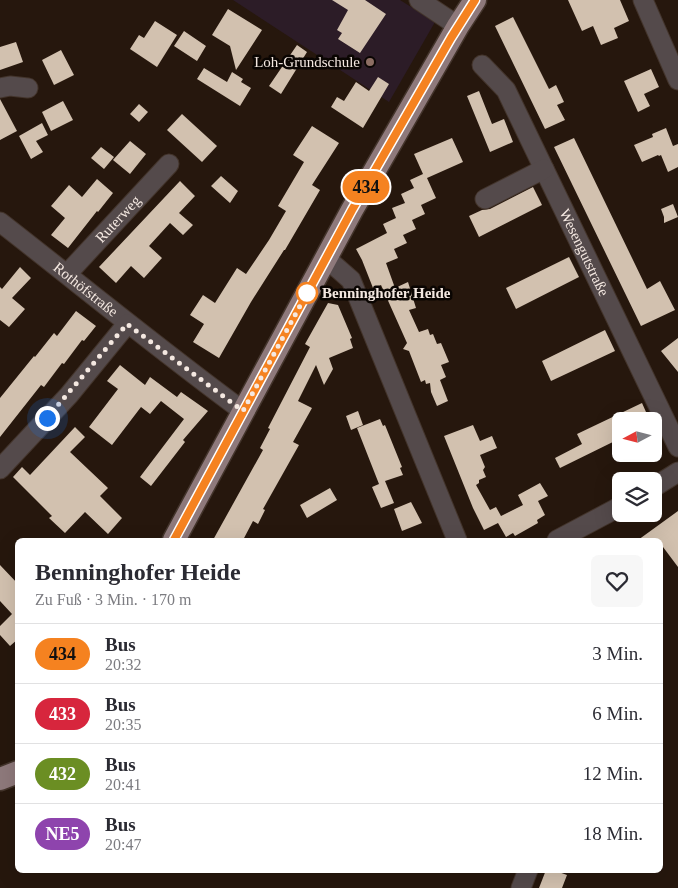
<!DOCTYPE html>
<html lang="de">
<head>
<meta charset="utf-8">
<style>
  :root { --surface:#fff; --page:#f7f7f7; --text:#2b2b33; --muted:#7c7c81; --line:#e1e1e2 }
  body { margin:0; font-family:Georgia,serif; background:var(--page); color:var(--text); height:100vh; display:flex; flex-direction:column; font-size:19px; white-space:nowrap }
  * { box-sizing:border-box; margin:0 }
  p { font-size:16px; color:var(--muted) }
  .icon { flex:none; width:28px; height:28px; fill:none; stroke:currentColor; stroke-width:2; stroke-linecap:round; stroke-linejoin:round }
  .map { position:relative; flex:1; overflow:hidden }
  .drawer { position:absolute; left:15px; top:538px; width:648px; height:335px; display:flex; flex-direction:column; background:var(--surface); border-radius:8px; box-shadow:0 5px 20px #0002 }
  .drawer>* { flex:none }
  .badge { padding:0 10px; border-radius:16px; font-size:18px; line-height:32px }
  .needle { width:32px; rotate:263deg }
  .fabs { position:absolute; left:612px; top:412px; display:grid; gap:10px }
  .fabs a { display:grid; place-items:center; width:50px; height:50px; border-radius:8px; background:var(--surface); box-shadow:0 5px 20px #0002; font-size:25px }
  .you { position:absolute; width:25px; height:25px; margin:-12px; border:4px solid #fff; border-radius:50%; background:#1a73e8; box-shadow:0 0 0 8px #1a73e833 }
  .map>.badge { position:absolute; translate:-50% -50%; box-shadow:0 0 0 2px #fff }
  .round { display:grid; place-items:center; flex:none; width:52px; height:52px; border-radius:8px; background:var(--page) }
  .summary { display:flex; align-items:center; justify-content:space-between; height:85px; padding:0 20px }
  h1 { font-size:24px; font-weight:700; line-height:38px }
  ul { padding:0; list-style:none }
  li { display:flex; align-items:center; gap:15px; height:60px; padding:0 20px; border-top:1px solid var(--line) }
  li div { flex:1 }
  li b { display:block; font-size:19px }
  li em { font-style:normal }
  li .badge { min-width:55px; font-weight:700; text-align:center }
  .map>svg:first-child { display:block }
  .education { fill:#2c1c27 }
  .building { fill:#d2c1af }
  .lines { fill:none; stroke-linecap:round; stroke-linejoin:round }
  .minor-casing { stroke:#43342b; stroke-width:21 }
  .major-casing { stroke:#43342b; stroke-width:25 }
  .minor { stroke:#544a4b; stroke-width:19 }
  .major { stroke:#8e797b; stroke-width:22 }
  .line-casing { stroke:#fff; stroke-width:11 }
  .line { stroke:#f58220; stroke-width:8 }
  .walk { stroke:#f4e8e1; stroke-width:5; stroke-dasharray:0 9 }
  .education-dot { fill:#8d6e63; stroke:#0a0502; stroke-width:2 }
  .stop-dot { fill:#fff; stroke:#f58220; stroke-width:2.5 }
  .labels { text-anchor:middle; stroke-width:5; stroke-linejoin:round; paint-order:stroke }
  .poi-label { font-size:15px; fill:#f4e8e1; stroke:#0a0502; text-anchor:end }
  .street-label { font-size:15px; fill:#f4e8e1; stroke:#0a0502 }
  .stop-label { font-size:15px; font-weight:bold; fill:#f4e8e1; stroke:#0a0502; text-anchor:start }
</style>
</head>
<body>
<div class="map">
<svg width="678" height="888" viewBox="0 0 678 888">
  <rect width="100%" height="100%" fill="#26170d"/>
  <!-- education -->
  <path class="education" d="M233 0H400L435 22 389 102Z"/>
  <!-- building -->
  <path class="building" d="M332 0H365L386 14 360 53 338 39 342 33 337 30 348 10Z
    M568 0H620L629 21 614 28 618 38 601 45 593 26 582 31Z
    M228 9 262 30 236 70 230 46 212 35Z
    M513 17 549 89 556 85 564 102 557 105 565 120 545 129 495 26Z
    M155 21 177 35 157 67 130 49 139 35 144 38Z
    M184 31 206 46 197 61 174 46Z
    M16 42 23 62 0 70V47Z
    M297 45 307 52 281 94 269 86Z
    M61 50 74 75 54 85 42 60Z
    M204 68 227 82 232 72 243 79 241 82 251 88 240 106 197 79Z
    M651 69 659 87 644 94 650 106 638 112 624 81Z
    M378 77 389 84 363 128 331 107 337 97 344 101 356 82 369 91Z
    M479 91 492 124 504 119 513 142 490 152 467 96Z
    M0 99 17 131 0 140Z
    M63 101 73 120 51 131 42 112Z
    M139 104 148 112 139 122 130 114Z
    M182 114 217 146 202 162 167 130Z
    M42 123 48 135 36 141 43 152 31 159 19 136Z
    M312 126 339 143 312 185 320 190 285 250H284L251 302 219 358 193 342 204 324 190 315 203 295 215 303 237 268 246 274 269 240 286 211 278 206 304 162 293 155Z
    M666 128 673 146 678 144V167L668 172 661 155 659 156 658 155 642 162 634 145 653 137 652 134Z
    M452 138 463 162 427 178 436 198 421 205 425 214 412 220 416 229 403 235 407 243 394 249 398 258 386 263 395 288 408 282 416 308 409 310 419 332 428 329 430 335 433 334 437 344 441 343 449 362 441 365 446 377 440 380 448 401 437 406 431 392 430 383 426 384 425 380 421 382 409 351 403 349 407 343 381 285 373 288 362 260 356 249 387 233 383 224 396 218 392 208 405 203 401 194 414 188 410 180 423 174 414 154Z
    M574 138 647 289 660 281 675 310 641 326 554 147Z
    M130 141 146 154 130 174 113 160Z
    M101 147 114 157 104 169 91 158Z
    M221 176 238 191 230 203 211 186Z
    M97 179 113 193 98 212 97 211 68 248 51 235 65 218 51 206 69 185 82 197Z
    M180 181 195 196 179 213 193 225 183 235 170 223 149 246 162 258 144 278 131 266 116 283 99 267Z
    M533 187 542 205 479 237 469 216 482 210 490 209Z
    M673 204 678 217 664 223V217L661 209Z
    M569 257 579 277 516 309 506 288Z
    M20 267 31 278 12 298 25 309 9 327 0 320V287L2 289Z
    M328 303 338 305 352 338 350 339 353 348 329 358 333 369 324 385 316 365 298 401 312 408 293 442 299 445 263 509 265 510 258 524 253 521 243 540H213L263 450 260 448 270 429 268 428 310 347 305 344Z
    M76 311 96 326 84 341 82 340 64 364 62 363 44 387 41 385 0 437V398L34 356 35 357 54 333 57 336Z
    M605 330 615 351 551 381 542 361Z
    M678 338V372L661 351Z
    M120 365 145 385 150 377 177 397 181 392 208 411 183 440 185 442 151 486 140 477 184 419 161 401 150 414 141 407 112 445 89 427 118 389 107 381Z
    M642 403 650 421H621V438L560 468 555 458 582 444 577 434Z
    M358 411 363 425 351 430 346 416Z
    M380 419 383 426 385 425 402 467 400 468 403 475 385 481 394 503 381 508 372 487 379 484 357 428Z
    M473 425 480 441 492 436 497 448 480 455 485 467 483 470 486 477 479 480V483L476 485 490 510 496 507 501 516 523 505 518 495 540 483 548 496 538 501 545 515 537 520 538 523 515 536 513 533 506 537 498 523 484 530 473 508 444 436Z
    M75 427 85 437 70 452 108 488 100 496 122 518 108 534 85 512 65 533 49 518 52 516 13 477 22 467 30 475Z
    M330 488 337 500 307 518 300 505Z
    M411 502 422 523 402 531 394 509Z
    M678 511V567L660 543V540H638Z
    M0 565 18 584V639L10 646 0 635V626L12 614 0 601Z
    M546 870H553L567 875 562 888H539Z"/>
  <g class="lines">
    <defs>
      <g id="minor">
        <path d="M419 0 458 26"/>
        <path d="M643 0 678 80"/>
        <path id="s1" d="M482 65 506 90 678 447"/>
        <path d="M0 88 10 86 28 88"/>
        <path d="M485 199 544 169"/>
        <path id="s2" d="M0 222C81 285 160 350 243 411"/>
        <path d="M326 258 351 280 457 540"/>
        <path id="s3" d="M67 274 169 164"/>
        <path d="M0 469 69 395 127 324"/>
        <path d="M654 487 678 472"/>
        <path d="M557 540 621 506"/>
        <path d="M521 888 528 870"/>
      </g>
      <path id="major" d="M174 540 352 210 458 26 475 0
        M0 779 18 772"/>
    </defs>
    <!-- minor casing -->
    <use href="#minor" class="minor-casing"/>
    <!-- major casing -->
    <use href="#major" class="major-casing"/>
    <!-- minor -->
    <use href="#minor" class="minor"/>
    <!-- major -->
    <use href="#major" class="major"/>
  </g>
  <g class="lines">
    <defs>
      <path id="line" d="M174 540 352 210 451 38 475 0"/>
    </defs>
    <!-- line casing -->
    <use href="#line" class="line-casing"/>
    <!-- line -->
    <use href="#line" class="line"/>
    <!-- walk -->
    <path class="walk" d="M47 418 127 324 243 411 307 293"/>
  </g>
  <!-- markers -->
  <circle class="education-dot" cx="370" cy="62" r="5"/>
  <circle class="stop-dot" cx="307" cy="293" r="10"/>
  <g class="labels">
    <!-- poi labels -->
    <g class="poi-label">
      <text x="360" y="67">Loh-Grundschule</text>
    </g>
    <!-- street labels -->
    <g class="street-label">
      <text dy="5" stroke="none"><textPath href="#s3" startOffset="75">Ruterweg</textPath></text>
      <text dy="5" stroke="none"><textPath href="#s1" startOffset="215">Wesengutstraße</textPath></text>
      <text dy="5" stroke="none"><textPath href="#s2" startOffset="109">Rothöfstraße</textPath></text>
    </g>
    <!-- stop labels -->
    <g class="stop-label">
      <text x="322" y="298">Benninghofer Heide</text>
    </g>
  </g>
</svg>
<div class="fabs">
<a><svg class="needle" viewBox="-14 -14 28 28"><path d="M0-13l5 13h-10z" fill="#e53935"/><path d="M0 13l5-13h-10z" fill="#7c7c81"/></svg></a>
<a><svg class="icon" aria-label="layers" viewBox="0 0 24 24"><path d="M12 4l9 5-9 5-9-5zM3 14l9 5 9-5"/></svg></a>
</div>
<div class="you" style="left:47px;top:418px"></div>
<b class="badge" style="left:366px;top:187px;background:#f58220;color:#111">434</b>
<section class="drawer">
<div class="summary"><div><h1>Benninghofer Heide</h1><p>Zu Fuß · 3 Min. · 170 m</p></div><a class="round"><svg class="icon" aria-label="heart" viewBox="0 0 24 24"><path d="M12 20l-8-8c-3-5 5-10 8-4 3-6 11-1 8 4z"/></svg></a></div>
<ul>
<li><span class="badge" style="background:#f58220;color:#111">434</span><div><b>Bus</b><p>20:32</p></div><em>3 Min.</em></li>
<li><span class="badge" style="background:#d7263d;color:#fff">433</span><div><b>Bus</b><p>20:35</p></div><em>6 Min.</em></li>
<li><span class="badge" style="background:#6b8e23;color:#fff">432</span><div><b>Bus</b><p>20:41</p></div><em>12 Min.</em></li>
<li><span class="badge" style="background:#8e44ad;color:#fff">NE5</span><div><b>Bus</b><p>20:47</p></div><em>18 Min.</em></li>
</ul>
</section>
</div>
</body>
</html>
